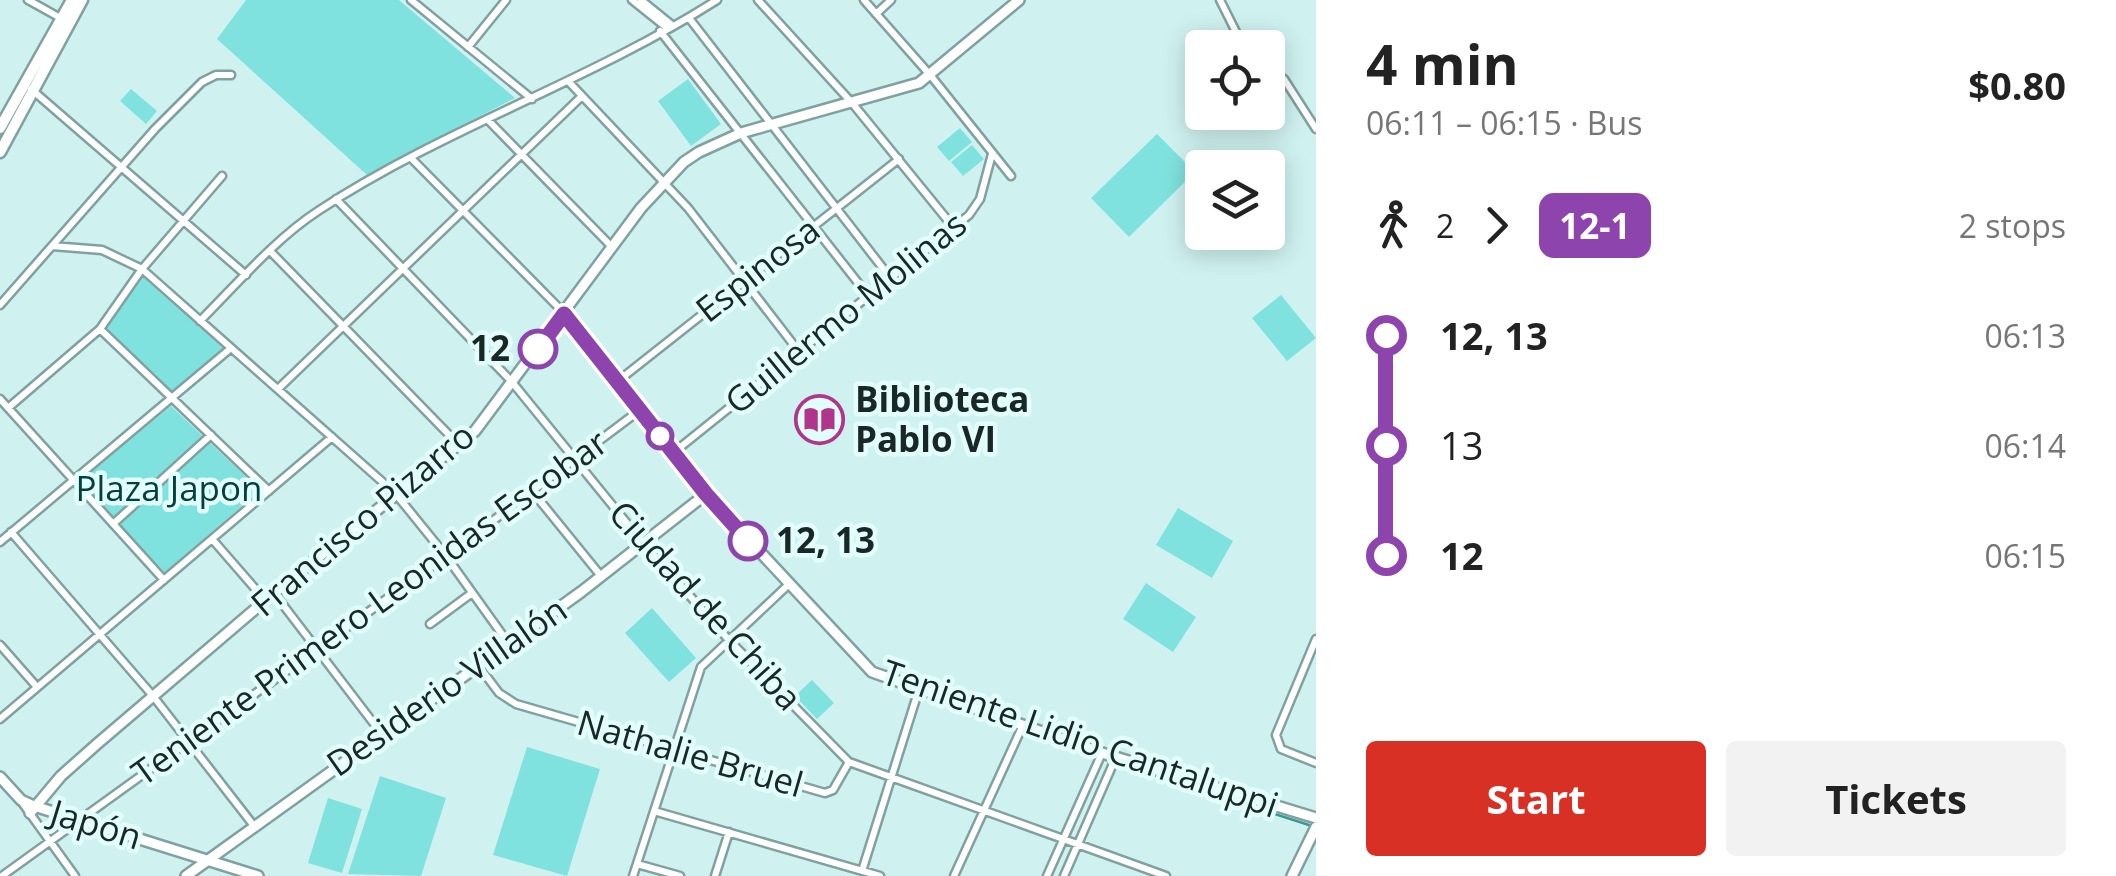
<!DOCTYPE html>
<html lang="en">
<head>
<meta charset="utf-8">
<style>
  :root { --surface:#fff; --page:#f2f2f2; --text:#222; --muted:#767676; --accent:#d93025 }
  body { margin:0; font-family:"Open Sans",sans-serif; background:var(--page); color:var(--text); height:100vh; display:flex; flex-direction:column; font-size:38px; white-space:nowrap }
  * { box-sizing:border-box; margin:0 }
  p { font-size:32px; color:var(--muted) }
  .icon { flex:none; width:55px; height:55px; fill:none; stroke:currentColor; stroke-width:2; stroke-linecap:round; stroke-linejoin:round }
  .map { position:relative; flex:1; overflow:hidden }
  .sheet { display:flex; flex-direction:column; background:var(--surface); width:800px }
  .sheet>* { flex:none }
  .badge { padding:0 20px; border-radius:15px; font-size:35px; line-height:65px }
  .tools { position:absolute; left:1185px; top:30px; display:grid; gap:20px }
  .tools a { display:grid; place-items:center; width:100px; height:100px; border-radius:10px; background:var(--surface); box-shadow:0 5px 25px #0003; font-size:50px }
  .map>.badge { position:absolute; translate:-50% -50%; box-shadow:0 0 0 5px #fff }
  .legs { display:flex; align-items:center; gap:15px; height:110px; padding:0 50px; font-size:32px }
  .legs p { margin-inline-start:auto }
  .head { display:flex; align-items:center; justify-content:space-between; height:170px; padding:0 50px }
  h1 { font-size:55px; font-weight:700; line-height:75px }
  .button { display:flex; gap:20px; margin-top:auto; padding:20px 50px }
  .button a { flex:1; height:115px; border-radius:10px; background:var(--accent); color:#fff; font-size:40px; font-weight:700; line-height:115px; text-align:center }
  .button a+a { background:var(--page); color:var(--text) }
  ul { padding:0 50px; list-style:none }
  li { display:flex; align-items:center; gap:35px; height:110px; font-size:38px }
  li i { display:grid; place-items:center; width:15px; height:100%; margin:0 12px; background:currentColor }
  li i::after { content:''; width:25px; height:25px; margin:-12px; border:8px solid; border-radius:50%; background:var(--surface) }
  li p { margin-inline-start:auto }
  li:first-child i { background:linear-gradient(#0000 50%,currentColor 0) }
  li:last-child i { background:linear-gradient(currentColor 50%,#0000 0) }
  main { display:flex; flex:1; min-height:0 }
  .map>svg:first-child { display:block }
  .green { fill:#80e2de }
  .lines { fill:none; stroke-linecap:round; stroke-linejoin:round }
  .stream { stroke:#3b9794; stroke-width:2.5 }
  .street-casing { stroke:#80a19f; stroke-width:11 }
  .secondary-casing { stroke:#80a19f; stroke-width:14 }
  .primary-casing { stroke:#80a19f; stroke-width:15 }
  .street { stroke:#fff; stroke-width:6 }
  .secondary { stroke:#fff; stroke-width:9 }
  .primary { stroke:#fff; stroke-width:10 }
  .line-1-casing { stroke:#fff; stroke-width:22 }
  .line-1 { stroke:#8e44ad; stroke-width:15 }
  .stop-1-dot { fill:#fff; stroke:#8e44ad; stroke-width:5 }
  .labels { text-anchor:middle; stroke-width:9; stroke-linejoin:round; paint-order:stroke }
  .street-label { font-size:35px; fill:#192726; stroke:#e2fefc }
  .stop-label { font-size:35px; font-weight:bold; fill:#192726; stroke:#e2fefc; text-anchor:end }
  .poi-label { font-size:35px; font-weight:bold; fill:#192726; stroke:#e2fefc; text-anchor:start }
  .park-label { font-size:35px; fill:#033f3d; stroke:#e2fefc }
</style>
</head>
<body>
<main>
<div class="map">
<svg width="1316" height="876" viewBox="0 0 1316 876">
  <rect width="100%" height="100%" fill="#cff2f0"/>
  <!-- green -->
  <path class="green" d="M246 0H399L515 98 367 175 217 39Z
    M688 79 721 124 691 146 658 101Z
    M131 89 157 111 146 124 120 101Z
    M960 128 972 142 949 161 937 147Z
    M1157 134 1195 172 1129 237 1091 198Z
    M972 145 984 159 963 176 951 162Z
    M143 277 224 347 171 393 106 329Z
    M1281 295 1316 338 1287 361 1252 318Z
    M171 406 260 490 165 573 79 481Z
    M1178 508 1233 541 1212 578 1156 545Z
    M1146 583 1196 617 1173 652 1123 619Z
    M652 608 696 658 669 682 625 633Z
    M812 680 834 703 817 719 795 696Z
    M527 747 600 769 567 876 493 855Z
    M380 776 446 798 421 876 348 874Z
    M328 798 362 809 342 873 308 863Z"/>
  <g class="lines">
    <!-- stream -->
    <path class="stream" d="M1156 776 1312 826"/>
    <defs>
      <path id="street" d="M28 0 64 20
        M411 0 532 99
        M632 0 667 28
        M641 0 672 25
        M758 0 853 104 954 228
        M864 0 931 76 1011 176
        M1220 0 1244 48
        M876 14 891 0
        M689 18 892 280
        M660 31 870 298
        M468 47 506 0
        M1268 72 1284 79 1316 129
        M569 82 688 208 800 353
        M31 89 246 275
        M487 119 612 247
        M411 158 564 313
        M336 199 512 382 643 543 728 639 849 762 1166 876
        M52 246 102 250 142 269 395 493 446 556 509 644
        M271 252 457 443
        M0 305 155 129 202 82 216 75H231
        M200 321C236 285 275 239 318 211 444 128 590 81 717 0
        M100 329 269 491
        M618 381 899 159
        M278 389 582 96
        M0 399 164 580
        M8 408 100 329 142 269 222 176
        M673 453 969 215 980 199 992 154
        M532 491 601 576
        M113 524 211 435
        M11 532 153 696 254 826
        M212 539 265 600
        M0 542 231 348
        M274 593 381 733
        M430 624 472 593
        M1316 639 1276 735 1281 749 1316 763
        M0 645 37 687
        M478 665 499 693 516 704 825 793 833 790 849 762
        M0 719 332 437
        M21 801 75 876
        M654 811 880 876
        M637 864 680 876
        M862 871 919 689
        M2 876 446 556 640 410
        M633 876 701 667 788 585
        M715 876 729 832
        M954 876 1023 725
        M1047 876 1102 753
        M1064 876 1116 757"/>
      <path id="secondary" d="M565 314 706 494 872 672 1102 753 1316 818
        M0 777 21 800 34 806 258 876
        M30 813 61 776 97 744 274 593 475 431 641 208 684 162 699 152 741 133 919 83 1019 0
        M186 876 581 592 706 494
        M1292 876 1316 827"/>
      <path id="primary" d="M0 128 72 0
        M0 152 82 0"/>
    </defs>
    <!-- street casing -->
    <use href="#street" class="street-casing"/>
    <!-- secondary casing -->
    <use href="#secondary" class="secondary-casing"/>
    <!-- primary casing -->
    <use href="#primary" class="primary-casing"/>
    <!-- street -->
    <use href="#street" class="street"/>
    <!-- secondary -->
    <use href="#secondary" class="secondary"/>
    <!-- primary -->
    <use href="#primary" class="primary"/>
  </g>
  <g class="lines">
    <defs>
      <path id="line-1" d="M538 349 564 314 706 494 748 541"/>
    </defs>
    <!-- line-1 casing -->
    <use href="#line-1" class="line-1-casing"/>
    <!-- line-1 -->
    <use href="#line-1" class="line-1"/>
  </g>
  <!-- icons -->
  <defs>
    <symbol id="library-ring" viewBox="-11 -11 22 22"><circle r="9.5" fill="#e2fefc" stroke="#af368b" stroke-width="1.5"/><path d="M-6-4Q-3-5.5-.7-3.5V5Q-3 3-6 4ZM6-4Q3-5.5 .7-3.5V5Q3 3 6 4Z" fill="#af368b"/></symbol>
  </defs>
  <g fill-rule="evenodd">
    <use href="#library-ring" x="792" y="392" width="55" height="55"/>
  </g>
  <!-- markers -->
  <g class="stop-1-dot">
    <circle cx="538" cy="349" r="18"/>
    <circle cx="660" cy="436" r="12"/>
    <circle cx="748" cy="541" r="18"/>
  </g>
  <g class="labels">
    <!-- street labels -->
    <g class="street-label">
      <text transform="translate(758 270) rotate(-38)" y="12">Espinosa</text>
      <text transform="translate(846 313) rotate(-39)" y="12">Guillermo Molinas</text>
      <text transform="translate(363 520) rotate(-40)" y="12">Francisco Pizarro</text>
      <text transform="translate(705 606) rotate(48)" y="12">Ciudad de Chiba</text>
      <text transform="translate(370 608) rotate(-36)" y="12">Teniente Primero Leonidas Escobar</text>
      <text transform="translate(447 687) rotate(-35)" y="12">Desiderio Villalón</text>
      <text transform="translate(1080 739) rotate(19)" y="12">Teniente Lidio Cantaluppi</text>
      <text transform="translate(690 754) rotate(16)" y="12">Nathalie Bruel</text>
      <text transform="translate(96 825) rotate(17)" y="12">Japón</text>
    </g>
    <!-- stop labels -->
    <g class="stop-label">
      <text x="510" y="361">12</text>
      <text x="776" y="553" text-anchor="start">12, 13</text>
    </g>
    <!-- poi labels -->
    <g class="poi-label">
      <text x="855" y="412">Biblioteca<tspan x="855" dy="40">Pablo VI</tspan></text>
    </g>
    <!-- park labels -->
    <g class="park-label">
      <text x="169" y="501">Plaza Japon</text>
    </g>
  </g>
</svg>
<div class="tools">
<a><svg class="icon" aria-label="locate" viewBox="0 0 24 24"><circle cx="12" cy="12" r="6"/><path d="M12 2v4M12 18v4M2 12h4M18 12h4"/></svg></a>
<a><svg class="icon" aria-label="layers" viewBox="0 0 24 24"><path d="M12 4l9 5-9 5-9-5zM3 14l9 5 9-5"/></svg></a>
</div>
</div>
<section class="sheet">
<div class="head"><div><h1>4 min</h1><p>06:11 – 06:15 · Bus</p></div><b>$0.80</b></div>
<div class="legs"><svg class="icon" aria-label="walk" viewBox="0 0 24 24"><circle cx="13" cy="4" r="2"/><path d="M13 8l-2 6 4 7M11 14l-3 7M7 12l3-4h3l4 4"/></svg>2<svg class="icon" aria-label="forward" viewBox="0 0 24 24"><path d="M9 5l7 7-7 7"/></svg><b class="badge" style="background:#8e44ad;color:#fff">12-1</b><p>2 stops</p></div>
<ul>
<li><i style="color:#8e44ad"></i><b>12, 13</b><p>06:13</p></li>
<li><i style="color:#8e44ad"></i><span>13</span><p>06:14</p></li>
<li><i style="color:#8e44ad"></i><b>12</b><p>06:15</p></li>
</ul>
<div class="button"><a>Start</a><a>Tickets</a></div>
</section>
</main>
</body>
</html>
